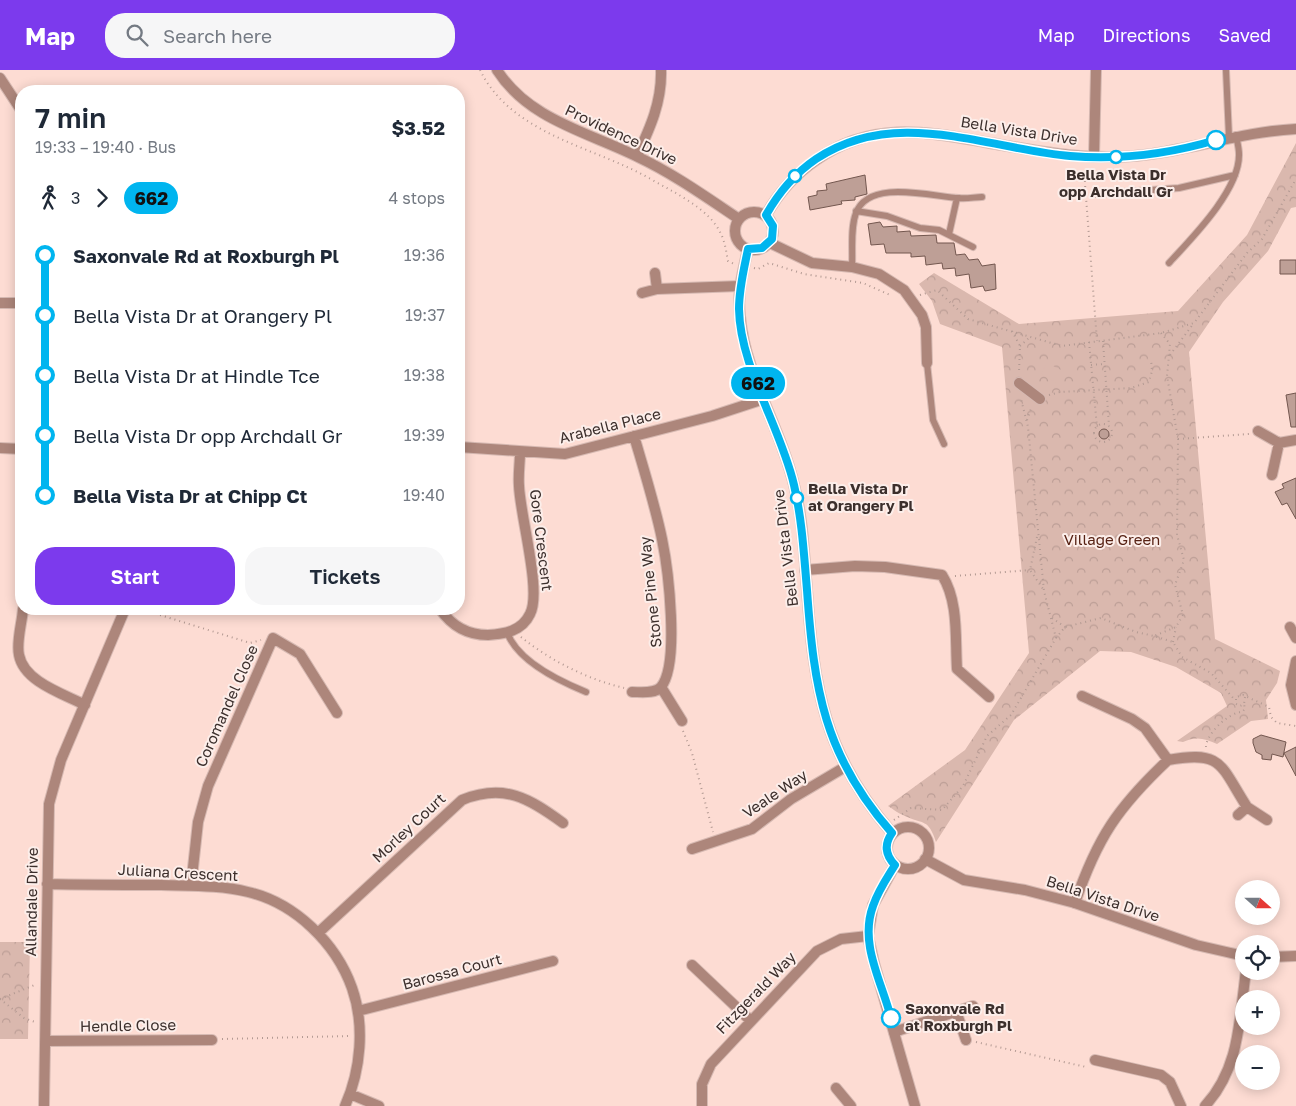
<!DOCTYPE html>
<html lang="en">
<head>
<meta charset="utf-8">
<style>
  :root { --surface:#fff; --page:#f6f6f7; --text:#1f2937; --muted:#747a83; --accent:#7c3aed }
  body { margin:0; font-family:"Golos Text",sans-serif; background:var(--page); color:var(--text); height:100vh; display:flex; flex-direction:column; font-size:19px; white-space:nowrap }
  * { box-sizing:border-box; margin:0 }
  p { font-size:16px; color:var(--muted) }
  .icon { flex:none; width:28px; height:28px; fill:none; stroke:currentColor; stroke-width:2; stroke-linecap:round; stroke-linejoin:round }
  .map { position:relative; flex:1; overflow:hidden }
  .panel { position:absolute; left:15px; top:15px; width:450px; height:530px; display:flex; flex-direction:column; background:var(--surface); border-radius:20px; box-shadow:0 2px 12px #0003 }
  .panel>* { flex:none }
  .badge { padding:0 10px; border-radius:16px; font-size:18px; line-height:32px }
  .needle { width:32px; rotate:111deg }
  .controls { position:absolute; left:1235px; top:810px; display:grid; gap:10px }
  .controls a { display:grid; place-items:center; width:45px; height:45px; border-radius:50%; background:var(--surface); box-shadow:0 2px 12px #0003; font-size:25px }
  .map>.badge { position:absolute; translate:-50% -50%; box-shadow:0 0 0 2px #fff }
  .legs { display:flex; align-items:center; gap:8px; height:55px; padding:0 20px; font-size:16px }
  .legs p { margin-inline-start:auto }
  .overview { display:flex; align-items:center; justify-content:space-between; height:85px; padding:0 20px }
  h1 { font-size:28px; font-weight:600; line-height:38px }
  .button { display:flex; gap:10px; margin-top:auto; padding:10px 20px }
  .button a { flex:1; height:58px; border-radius:20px; background:var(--accent); color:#fff; font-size:20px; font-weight:600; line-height:58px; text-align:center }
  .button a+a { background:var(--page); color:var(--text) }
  ul { padding:0 20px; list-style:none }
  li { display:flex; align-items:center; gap:18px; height:60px; font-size:19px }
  li i { display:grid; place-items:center; width:8px; height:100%; margin:0 6px; background:currentColor }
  li i::after { content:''; width:12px; height:12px; margin:-6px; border:4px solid; border-radius:50%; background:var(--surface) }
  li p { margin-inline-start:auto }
  li:first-child i { background:linear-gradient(#0000 50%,currentColor 0) }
  li:last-child i { background:linear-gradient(currentColor 50%,#0000 0) }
  header { display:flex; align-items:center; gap:30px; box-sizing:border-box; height:70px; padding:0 25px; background:var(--accent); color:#fff }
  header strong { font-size:24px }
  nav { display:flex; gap:28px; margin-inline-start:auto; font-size:18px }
  .search { width:350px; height:45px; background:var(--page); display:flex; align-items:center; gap:12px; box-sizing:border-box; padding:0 18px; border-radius:20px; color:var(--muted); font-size:19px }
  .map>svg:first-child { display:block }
  .park { fill:url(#park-crowns) }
  .pitch { fill:#dab8ae }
  .building { fill:#be9f96; stroke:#73574f }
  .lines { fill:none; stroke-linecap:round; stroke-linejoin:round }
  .service-casing { stroke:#d6b9b2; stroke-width:8 }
  .pedestrian-casing { stroke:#d6b9b2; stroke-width:12 }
  .minor-casing { stroke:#d6b9b2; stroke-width:12 }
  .tertiary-casing { stroke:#d6b9b2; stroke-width:12 }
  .path { stroke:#b39a93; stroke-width:2; stroke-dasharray:1 4; stroke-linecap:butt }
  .service { stroke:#ad867b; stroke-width:6 }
  .pedestrian { stroke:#ad867b; stroke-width:10 }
  .minor { stroke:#ad867b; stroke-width:10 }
  .tertiary { stroke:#ad867b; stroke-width:10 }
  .line-1-casing { stroke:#fff; stroke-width:11 }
  .line-1 { stroke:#00b5ef; stroke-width:8 }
  .stop-1-dot { fill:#fff; stroke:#00b5ef; stroke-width:2.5 }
  .labels { text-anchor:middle; stroke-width:4; stroke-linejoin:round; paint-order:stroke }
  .street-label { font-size:15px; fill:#3c2f2c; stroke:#fceeea }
  .stop-label { font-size:15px; font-weight:bold; fill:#3c2f2c; stroke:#fceeea; text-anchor:start }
  .park-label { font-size:15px; fill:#572214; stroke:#fceeea }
</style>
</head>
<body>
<header>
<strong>Map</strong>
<div class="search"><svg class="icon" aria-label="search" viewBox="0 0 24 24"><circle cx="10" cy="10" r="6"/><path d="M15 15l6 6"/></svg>Search here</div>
<nav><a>Map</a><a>Directions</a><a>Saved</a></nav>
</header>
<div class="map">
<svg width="1296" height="1036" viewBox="0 0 1296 1036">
  <defs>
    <pattern id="park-crowns" width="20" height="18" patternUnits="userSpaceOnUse" patternTransform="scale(1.25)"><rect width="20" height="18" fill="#dab8ae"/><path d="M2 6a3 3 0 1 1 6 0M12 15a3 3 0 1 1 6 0" fill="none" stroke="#bc9e96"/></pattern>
  </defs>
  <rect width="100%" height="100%" fill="#fddcd3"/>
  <!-- park -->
  <path class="park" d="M1296 73V137L1291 138 1268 181 1223 232 1189 282 1215 569 1280 601 1277 613 1266 630 1268 649 1251 651 1217 674C1204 668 1196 666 1183 672L1177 671 1227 636 1221 623 1176 597 1131 582 1100 581 1014 650 936 772C928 748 924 755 905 746 899 744 893 739 888 736L965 680 1029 583 1002 277 940 254 932 231 919 214 934 203 1019 254 1178 241 1247 165Z
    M0 872H30L28 969H0Z"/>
  <!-- pitch -->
  <path class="pitch" d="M1047 293 1063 301 1057 313 1041 304Z"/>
  <!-- building -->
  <path class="building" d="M865 105 867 124 855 127V130L841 131 842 134 810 140 808 127 817 125V121L827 120 826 114Z
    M880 152 883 157 897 156V162L910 161 911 166 936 165 937 173H954L956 185 965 184 969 190 978 189 982 196 995 194 996 219 985 221 983 216 971 218 969 204 956 206 955 198 943 199 942 193 926 195 925 186 911 187V183H886L884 174 871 175 868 154Z
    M1280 190H1296V204H1280Z
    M1296 323V357H1291L1286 325Z
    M1099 364a5 5 0 1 1 10 0a5 5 0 1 1-10 0Z
    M1296 408V449L1287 433 1282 435 1275 422 1284 418 1282 414Z
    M1261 665 1286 672 1283 687 1272 684 1271 690 1262 689V685L1256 682 1253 673V669Z
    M1296 677V706L1284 683Z"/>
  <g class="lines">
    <defs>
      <path id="service" d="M1226 0 1229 67
        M1096 124 1179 118 1235 105
        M856 141 887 146 920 158 939 160 973 177
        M949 164 957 128
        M1169 193C1192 168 1240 120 1239 84 1239 78 1237 71 1236 65
        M852 197C853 180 850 159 856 143 869 108 933 127 959 128 967 129 975 127 982 127
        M927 293 933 350 944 374
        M507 562C517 591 559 611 586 622"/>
      <path id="pedestrian" d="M1019 313 1040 329"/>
      <path id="minor" d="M0 8 21 40
        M637 86C650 58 662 32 661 0
        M1094 87 1096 0
        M770 173 812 193 852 197 879 204 904 220 922 245 926 257 927 293
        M655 203 657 219
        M642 223 657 219 740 216
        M0 233H21
        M1258 361 1279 373 1296 370
        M459 377 565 384 712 346 764 329
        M0 378 21 379
        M1272 405 1279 373
        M805 500 855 496 885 497 942 505C959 532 955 568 957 599L989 627
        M23 539C22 553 16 572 19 585 24 612 64 624 85 635
        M440 539C451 555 467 565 488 565 505 564 522 561 530 544 542 522 520 445 519 416 518 405 520 393 520 382
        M1290 557 1296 568
        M1296 591 1291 615 1296 635
        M661 617 682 651
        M632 622C641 622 655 624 661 617 680 594 668 498 662 469 655 435 644 400 634 366
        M1082 626 1132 649 1145 658 1168 690
        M1168 690C1223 680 1220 695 1247 737L1238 745
        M1247 737 1267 750
        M692 779 752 759 791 729 845 697
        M47 814C85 815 123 815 161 815 189 816 220 815 248 822 295 833 336 873 352 918 365 955 361 1000 345 1036
        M191 816 198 752 208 716 273 568 300 584 337 643
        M1075 833C1097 768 1118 737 1168 690
        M318 863 462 730C504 713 529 728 563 753
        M692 895 751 951
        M358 941 553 891
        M956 941 966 970
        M894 962 973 936
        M45 971 212 970
        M1095 990 1161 1005 1170 1012 1181 1036
        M836 1018 851 1036
        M350 1024 379 1036
        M44 1036 49 734 61 690 125 539
        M702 1036V1014L711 994 817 881 841 869 868 866
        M1205 1036C1240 998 1239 950 1246 901"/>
      <path id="tertiary" d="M497 0C529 50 588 62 638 87 674 104 706 127 739 149
        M735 161a19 19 0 1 1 38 0a19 19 0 1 1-38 0Z
        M766 145C779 122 794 105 816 90 873 50 927 62 990 73 1031 80 1072 88 1114 87 1176 86 1234 62 1296 59
        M748 179C743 201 737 223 740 246 745 305 781 358 794 415 803 449 804 485 807 520 814 619 824 685 892 763
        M887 778a21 21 0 1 1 42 0a21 21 0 1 1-42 0Z
        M925 789 964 810 1025 820 1075 833 1196 875 1244 886
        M895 795 873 835 868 866 874 893 915 1036
        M1271 887 1296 886"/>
    </defs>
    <!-- service casing -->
    <use href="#service" class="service-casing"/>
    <!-- pedestrian casing -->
    <use href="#pedestrian" class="pedestrian-casing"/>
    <!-- minor casing -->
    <use href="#minor" class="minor-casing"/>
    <!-- tertiary casing -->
    <use href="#tertiary" class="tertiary-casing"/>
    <!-- path -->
    <path class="path" d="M480 0C508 57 575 73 627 97 643 104 659 114 674 122 691 132 711 144 720 162 725 171 726 181 728 191L734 194
      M1084 101 1097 271
      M754 198 758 199 769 193 804 204 863 213 890 225
      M920 225 937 220 968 249 1062 276 1161 263 1194 253 1247 183 1262 169 1296 109
      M1012 261 1020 276 1019 302
      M1161 263 1170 274 1167 306 1178 369 1177 465 1184 490 1175 515 1183 545 1176 557 1154 566 1173 572 1182 587 1211 603 1234 629
      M1103 271 1109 356
      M1089 272 1097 357
      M1020 276 1030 267
      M1170 285 1194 253
      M1091 295 1104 294
      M1049 325 1060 322 1131 318 1149 312 1152 301 1151 289
      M1027 350 1032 336
      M1094 363a9 9 0 1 1 18 0a9 9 0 1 1-18 0Z
      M1178 369 1249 364
      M1037 467 1030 500 1043 519
      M955 506 1030 500
      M141 539 250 573 261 570
      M1052 548 1065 557
      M521 567C551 591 587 609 624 618
      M1056 568 1065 557 1101 548 1136 562 1154 566
      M1173 572 1176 557
      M1245 627 1244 634 1240 636 1236 634V627L1243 625 1269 637 1271 647 1277 653 1296 656
      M683 661 692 683 713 762
      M1206 677C1206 664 1229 642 1242 642L1245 639 1244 634
      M894 750 911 738 942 740 963 716 987 666 1011 645 1056 568 1044 521 1028 357 1021 329
      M0 929 24 948 35 952
      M0 929 37 914
      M222 969 349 966
      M976 972 1086 997"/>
    <!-- service -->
    <use href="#service" class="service"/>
    <!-- pedestrian -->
    <use href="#pedestrian" class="pedestrian"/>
    <!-- minor -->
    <use href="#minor" class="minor"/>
    <!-- tertiary -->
    <use href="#tertiary" class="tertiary"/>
  </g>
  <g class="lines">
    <defs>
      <path id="line-1" d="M891 948C882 912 859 874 873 836 878 821 887 808 895 795 885 785 884 774 892 763 824 686 814 619 807 520 804 485 802 449 794 415 781 358 740 297 739 239 739 218 744 199 748 179L762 178 772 169 773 156 766 145C779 122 794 104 816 89 895 36 984 78 1070 86 1119 90 1169 84 1216 70"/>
    </defs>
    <!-- line-1 casing -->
    <use href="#line-1" class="line-1-casing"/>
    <!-- line-1 -->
    <use href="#line-1" class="line-1"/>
  </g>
  <!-- markers -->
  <g class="stop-1-dot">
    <circle cx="1216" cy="70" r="9"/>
    <circle cx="1116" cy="87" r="6"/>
    <circle cx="795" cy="106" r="6"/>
    <circle cx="797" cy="428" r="6"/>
    <circle cx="891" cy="948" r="9"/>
  </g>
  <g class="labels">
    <!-- street labels -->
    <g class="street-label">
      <text transform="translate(1019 61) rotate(9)" y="5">Bella Vista Drive</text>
      <text transform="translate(621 65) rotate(25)" y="5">Providence Drive</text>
      <text transform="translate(610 356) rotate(-14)" y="5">Arabella Place</text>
      <text transform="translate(541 470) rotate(83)" y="5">Gore Crescent</text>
      <text transform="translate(786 478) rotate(-97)" y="5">Bella Vista Drive</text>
      <text transform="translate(651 522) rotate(-96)" y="5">Stone Pine Way</text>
      <text transform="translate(227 636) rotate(-66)" y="5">Coromandel Close</text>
      <text transform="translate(775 724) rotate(-34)" y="5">Veale Way</text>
      <text transform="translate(409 758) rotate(-43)" y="5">Morley Court</text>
      <text transform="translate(178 803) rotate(3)" y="5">Juliana Crescent</text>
      <text transform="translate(1103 829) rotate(18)" y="5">Bella Vista Drive</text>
      <text transform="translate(32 832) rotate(-89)" y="5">Allandale Drive</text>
      <text transform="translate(452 902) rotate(-15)" y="5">Barossa Court</text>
      <text transform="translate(756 923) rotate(-46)" y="5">Fitzgerald Way</text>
      <text transform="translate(128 956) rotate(-1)" y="5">Hendle Close</text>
    </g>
    <!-- stop labels -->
    <g class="stop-label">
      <text x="1116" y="110" text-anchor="middle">Bella Vista Dr<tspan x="1116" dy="17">opp Archdall Gr</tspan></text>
      <text x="808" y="424">Bella Vista Dr<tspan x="808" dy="17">at Orangery Pl</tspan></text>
      <text x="905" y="944">Saxonvale Rd<tspan x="905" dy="17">at Roxburgh Pl</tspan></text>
    </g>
    <!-- park labels -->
    <g class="park-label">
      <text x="1112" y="475">Village Green</text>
    </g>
  </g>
</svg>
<div class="controls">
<a><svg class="needle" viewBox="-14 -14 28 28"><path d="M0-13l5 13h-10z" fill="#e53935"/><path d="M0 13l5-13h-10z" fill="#747a83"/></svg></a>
<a><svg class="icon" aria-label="locate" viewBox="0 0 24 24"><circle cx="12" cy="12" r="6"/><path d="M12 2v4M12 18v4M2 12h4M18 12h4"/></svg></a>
<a>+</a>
<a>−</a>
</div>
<b class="badge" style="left:758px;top:313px;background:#00b5ef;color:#111">662</b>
<section class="panel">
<div class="overview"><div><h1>7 min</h1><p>19:33 – 19:40 · Bus</p></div><b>$3.52</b></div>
<div class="legs"><svg class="icon" aria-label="walk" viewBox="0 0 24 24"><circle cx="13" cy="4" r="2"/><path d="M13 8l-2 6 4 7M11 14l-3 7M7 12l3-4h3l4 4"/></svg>3<svg class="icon" aria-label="forward" viewBox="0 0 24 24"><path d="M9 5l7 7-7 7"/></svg><b class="badge" style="background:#00b5ef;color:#111">662</b><p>4 stops</p></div>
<ul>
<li><i style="color:#00b5ef"></i><b>Saxonvale Rd at Roxburgh Pl</b><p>19:36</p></li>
<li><i style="color:#00b5ef"></i><span>Bella Vista Dr at Orangery Pl</span><p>19:37</p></li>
<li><i style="color:#00b5ef"></i><span>Bella Vista Dr at Hindle Tce</span><p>19:38</p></li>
<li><i style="color:#00b5ef"></i><span>Bella Vista Dr opp Archdall Gr</span><p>19:39</p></li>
<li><i style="color:#00b5ef"></i><b>Bella Vista Dr at Chipp Ct</b><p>19:40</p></li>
</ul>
<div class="button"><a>Start</a><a>Tickets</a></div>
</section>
</div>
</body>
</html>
